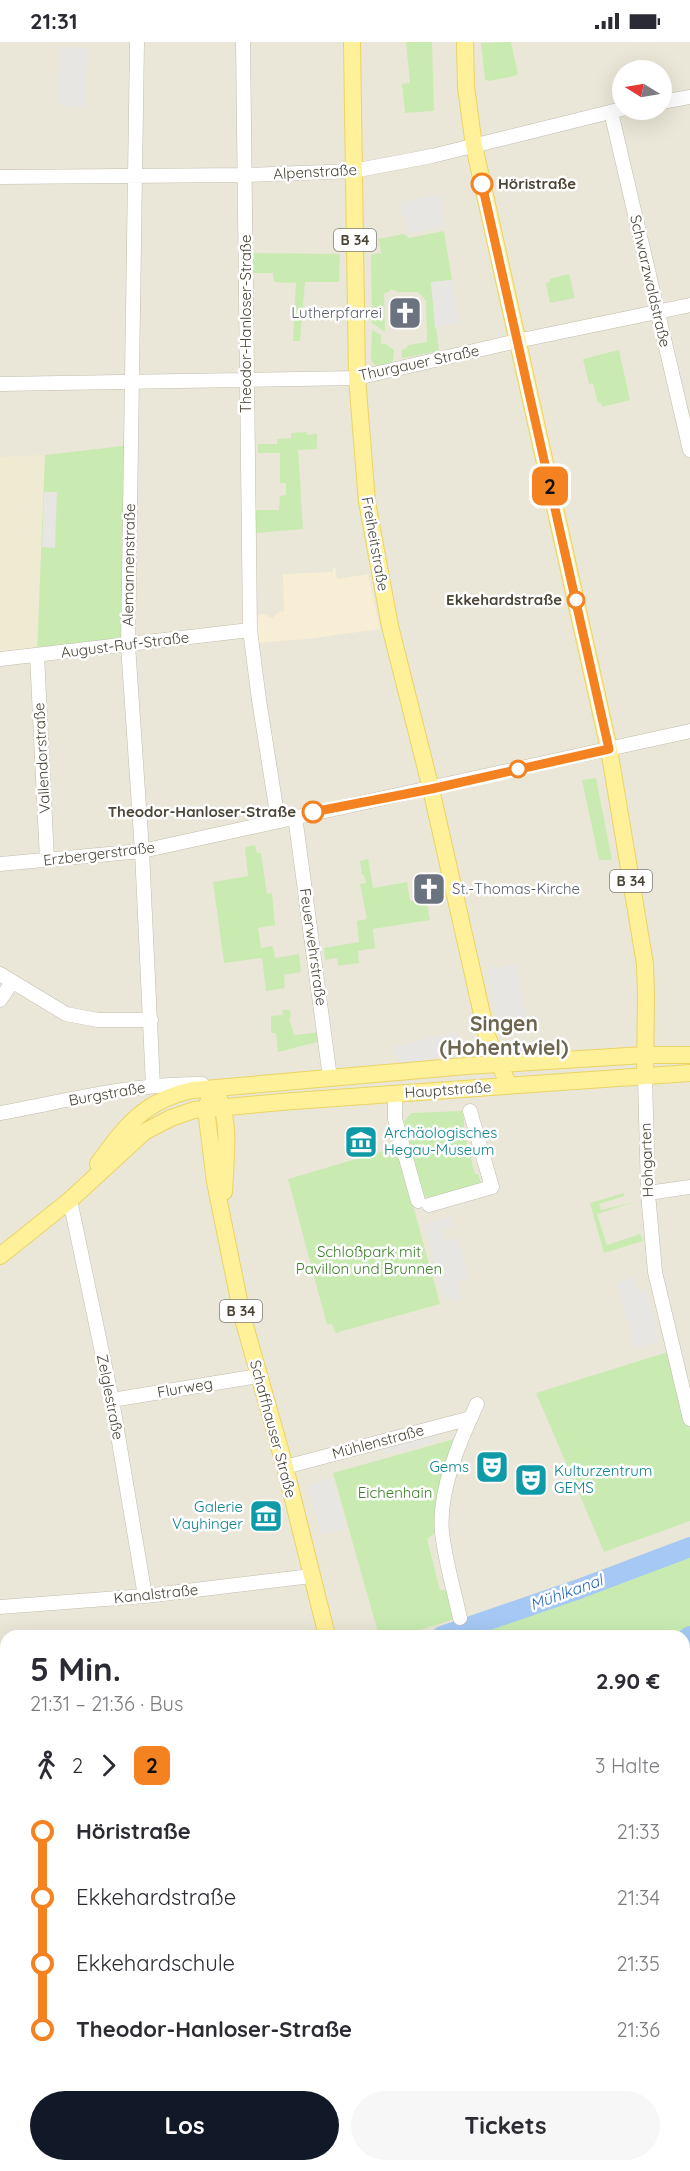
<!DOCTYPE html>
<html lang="de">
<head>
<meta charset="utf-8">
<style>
  :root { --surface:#fff; --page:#f7f7f7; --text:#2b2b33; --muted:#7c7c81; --accent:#111827 }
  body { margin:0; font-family:Quicksand,sans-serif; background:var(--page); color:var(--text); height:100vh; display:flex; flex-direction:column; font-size:22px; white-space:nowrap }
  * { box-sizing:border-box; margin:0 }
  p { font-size:20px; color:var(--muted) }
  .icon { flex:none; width:33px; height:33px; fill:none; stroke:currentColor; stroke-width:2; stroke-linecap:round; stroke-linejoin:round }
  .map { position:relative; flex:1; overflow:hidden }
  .sheet { position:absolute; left:0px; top:1588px; width:690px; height:542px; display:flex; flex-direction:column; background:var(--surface); border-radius:18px 18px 0 0; box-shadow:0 6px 24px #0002 }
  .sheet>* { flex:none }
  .badge { padding:0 12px; border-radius:9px; font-size:21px; line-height:39px }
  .needle { width:39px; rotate:281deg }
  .fabs { position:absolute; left:612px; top:18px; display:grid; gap:12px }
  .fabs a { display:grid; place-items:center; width:60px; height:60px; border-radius:50%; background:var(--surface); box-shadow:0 6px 24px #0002; font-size:30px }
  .map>.badge { position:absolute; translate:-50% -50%; box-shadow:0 0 0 3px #fff }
  .legs { display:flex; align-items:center; gap:9px; height:66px; padding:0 30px; font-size:20px }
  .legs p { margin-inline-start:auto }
  .headline { display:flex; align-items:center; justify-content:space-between; height:102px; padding:0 30px }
  h1 { font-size:33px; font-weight:800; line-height:45px }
  .action { display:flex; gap:12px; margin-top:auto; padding:12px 30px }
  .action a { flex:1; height:69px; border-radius:36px; background:var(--accent); color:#fff; font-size:24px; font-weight:800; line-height:69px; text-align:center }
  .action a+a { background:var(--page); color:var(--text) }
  ul { padding:0 30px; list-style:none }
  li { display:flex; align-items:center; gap:21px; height:66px; font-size:22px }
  li i { display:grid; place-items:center; width:9px; height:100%; margin:0 8px; background:currentColor }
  li i::after { content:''; width:15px; height:15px; margin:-8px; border:4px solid; border-radius:50%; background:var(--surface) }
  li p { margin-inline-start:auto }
  li:first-child i { background:linear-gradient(#0000 50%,currentColor 0) }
  li:last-child i { background:linear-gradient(currentColor 50%,#0000 0) }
  .status { display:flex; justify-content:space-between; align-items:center; height:42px; padding:0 30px; background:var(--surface); direction:ltr }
  .status svg { height:16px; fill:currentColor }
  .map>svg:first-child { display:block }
  .residential { fill:#eae7d8; fill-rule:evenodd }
  .commercial { fill:#f8eed5 }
  .education { fill:#efebd3 }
  .green { fill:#c9ebb1 }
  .parking { fill:#e7e6e2 }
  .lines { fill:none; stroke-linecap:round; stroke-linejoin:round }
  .river { stroke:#a5c9f4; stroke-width:20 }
  .minor-casing { stroke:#c2bdac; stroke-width:15 }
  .major-casing { stroke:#ead464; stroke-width:18 }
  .minor { stroke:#fff; stroke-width:14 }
  .major { stroke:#fff09a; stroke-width:16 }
  .rail { stroke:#999; stroke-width:3; stroke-dasharray:8 8; stroke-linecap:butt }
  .line-1-casing { stroke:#fff; stroke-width:14 }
  .line-1 { stroke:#f58220; stroke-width:9 }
  .stop-1-dot { fill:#fff; stroke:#f58220; stroke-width:3 }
  .labels { text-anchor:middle; stroke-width:5; stroke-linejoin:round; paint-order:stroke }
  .shield { fill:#fff; stroke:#807d73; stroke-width:1.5 }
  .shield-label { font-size:14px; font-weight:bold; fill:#4a4537 }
  .street-label { font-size:15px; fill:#4a4537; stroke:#fff }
  .stop-label { font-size:15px; font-weight:bold; fill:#4a4537; stroke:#fff; text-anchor:end }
  .worship-label { font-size:15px; fill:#5b616d; stroke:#fff; text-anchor:end }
  .culture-label { font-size:15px; fill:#0d838f; stroke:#fff; text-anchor:start }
  .park-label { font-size:15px; fill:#3c8027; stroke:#fff }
  .water-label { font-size:16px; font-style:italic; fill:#2a6abc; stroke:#fff }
  .district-label { font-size:21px; font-weight:bold; fill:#6e654e; stroke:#fff }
</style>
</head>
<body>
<div class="status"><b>21:31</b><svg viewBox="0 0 49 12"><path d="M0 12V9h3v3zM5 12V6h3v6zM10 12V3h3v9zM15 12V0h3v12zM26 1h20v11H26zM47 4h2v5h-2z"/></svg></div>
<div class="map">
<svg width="690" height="2129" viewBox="0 0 690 2129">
  <rect width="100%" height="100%" fill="#f6f4ea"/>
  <!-- residential -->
  <path class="residential" d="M0 0H690V1503L422 1594H6V1632L0 1631ZM622 28H662V68H622Z
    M181 2124H487L488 2129H181Z"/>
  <!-- commercial -->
  <path class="commercial" d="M335 525 337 537 368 532 380 587 306 597 257 601 255 573 264 572 272 576 279 570 284 569 283 532 333 530V526Z"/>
  <!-- education -->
  <path class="education" d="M45 413 37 613 0 617V415Z"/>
  <!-- green -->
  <path class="green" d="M406 0H432L434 69 405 71 402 42 410 41Z
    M511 0 518 33 490 39 485 38 481 1Z
    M444 189 452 238 431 240 439 309 402 316V308L407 306 408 303 427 300 426 261 427 260 418 250H396L395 248H390L389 250 384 251 385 290 372 281 371 213 380 211 382 214 378 197 404 192 409 196Z
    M252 211 340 212 339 240H305L300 299H293L296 241 274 240 273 231H253Z
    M569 232 575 256 550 261 546 241 550 240V237Z
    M372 288 381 293V302H386L394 308 393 319 385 324H376L371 318Z
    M619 308 630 358 602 365 601 361H598L593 341 589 342 583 317Z
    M307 390V393L317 392V407L298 408 303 487 256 491 255 468H279L280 454 286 453V441H280V411H258V402H277V397L291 396V391Z
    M131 403 128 603 37 613 45 413Z
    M596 736 612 818H599L582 738Z
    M255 803 257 811H261L267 852 272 851 275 883 258 886 261 906 273 904 275 916 299 912 301 930 284 933 285 946 266 949 262 916 224 921 213 840 248 834 245 805Z
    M368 817 373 846 407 840 410 859 426 856 430 878 373 887 375 906 358 909 359 921 338 924 337 916 325 918 324 906 359 900 357 879 367 877 360 842 366 841 364 833H362L360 819Z
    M282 968H290L291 975 289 976 294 993 321 990V999L278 1010 276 991H271V974L283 973Z
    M462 1069 464 1078V1090L475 1132H478L482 1144 432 1158 423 1153 404 1080 411 1071Z
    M397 1105 440 1262 335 1291 332 1282 327 1283 288 1137Z
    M624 1151V1154L599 1162 601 1168 635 1160 597 1172 607 1203 640 1192 643 1199 604 1211 590 1161Z
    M668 1310 690 1389V1479L604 1510 536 1351Z
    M458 1396 440 1487 427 1497 440 1548 450 1547 457 1576 402 1594H379L333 1431Z
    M690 1506V1588L679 1594H447L580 1548Z
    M690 1634V1704L684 1706V1638Z
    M0 1655 6 1656V1868L0 1867Z
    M690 1761V1829L684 1831V1764Z
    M0 1908 6 1909V2124H181V2129H0Z
    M690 2080V2129H608L616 2124H684V2083Z"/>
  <!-- parking -->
  <path class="parking" d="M60 5 87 6 85 66 58 63Z
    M440 153 445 184 408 192 400 160Z
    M452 238 459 280 435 286 431 240Z
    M44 450H57L55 506 42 505Z
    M515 922 528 985 499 991 486 928Z
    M454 990 459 995 455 1007 426 1018 399 1022 394 1005Z
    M451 1175 453 1184 442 1187 446 1199 457 1196 468 1237 457 1240 462 1257 451 1259 450 1255 444 1256 424 1183Z
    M634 1235 639 1251 647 1248 660 1299 635 1306 617 1241Z
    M432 1386 435 1400 384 1413 380 1400Z
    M332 1436 346 1487 321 1493 308 1443Z
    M690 1822V1938L684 1940V1824Z
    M524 2124H616L608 2129H534L525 2128Z"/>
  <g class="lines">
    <!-- river -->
    <path class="river" d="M442 1594 579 1547 690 1505
      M684 1599 690 1594
      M0 1672 6 1673
      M0 1820H6"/>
    <defs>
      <path id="minor" d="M137 0 128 603 142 809 153 1044
        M243 0 250 588 259 658 278 778
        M662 60 690 55
        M611 70 690 408
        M0 135 246 133 353 129 432 114 622 67
        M0 342 357 336 517 299 690 263
        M37 613 47 818
        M0 617 250 588
        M295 774 330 1036
        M0 822 142 809 690 689
        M0 932 66 972 98 978H151
        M0 958 12 940
        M645 1034 648 1151 655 1230 690 1377
        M395 1052V1077L418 1159
        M0 1071C66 1059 135 1041 202 1042
        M648 1151 690 1145
        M70 1158 112 1358 145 1554
        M429 1163 492 1145 470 1069
        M112 1358 258 1334
        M285 1425 471 1376
        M0 1565 145 1554 311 1534
        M460 1576C454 1548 445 1519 442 1490 438 1449 460 1398 477 1362
        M235 2129V2124"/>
      <path id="major" d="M352 0 357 336 367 460 390 584 431 747 487 994 509 1044
        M465 0 466 45 474 104 609 707 645 922 646 953 645 1034
        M209 1057 206 1067 215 1140 242 1273 285 1425 327 1594
        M219 1057C231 1081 225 1123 224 1150
        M98 1122C125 1084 145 1058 193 1048L466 1024 644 1013H690
        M0 1214 70 1158 144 1090 171 1076 194 1068 293 1059 690 1031
        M499 2124 500 2129"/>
    </defs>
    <!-- minor casing -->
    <use href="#minor" class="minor-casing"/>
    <!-- major casing -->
    <use href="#major" class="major-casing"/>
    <!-- minor -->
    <use href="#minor" class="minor"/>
    <!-- major -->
    <use href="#major" class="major"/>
    <!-- rail -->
    <path class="rail" d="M0 1894 6 1895
      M684 1998H690"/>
  </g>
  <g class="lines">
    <defs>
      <path id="line-1" d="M313 770 431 747 609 707 482 142"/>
    </defs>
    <!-- line-1 casing -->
    <use href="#line-1" class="line-1-casing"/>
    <!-- line-1 -->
    <use href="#line-1" class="line-1"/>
  </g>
  <!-- icons -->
  <defs>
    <symbol id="church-square" viewBox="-11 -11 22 22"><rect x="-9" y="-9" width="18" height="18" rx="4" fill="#6b7280" stroke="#fff"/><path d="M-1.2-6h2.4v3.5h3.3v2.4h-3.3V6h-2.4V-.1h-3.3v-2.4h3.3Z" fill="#fff"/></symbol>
    <symbol id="museum-square" viewBox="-11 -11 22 22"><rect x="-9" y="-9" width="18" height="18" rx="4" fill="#0f9aa8" stroke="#fff"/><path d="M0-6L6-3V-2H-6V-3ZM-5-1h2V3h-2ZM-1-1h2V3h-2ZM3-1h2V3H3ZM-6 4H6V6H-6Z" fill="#fff"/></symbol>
    <symbol id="theatre-square" viewBox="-11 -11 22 22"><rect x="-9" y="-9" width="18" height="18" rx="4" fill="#0f9aa8" stroke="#fff"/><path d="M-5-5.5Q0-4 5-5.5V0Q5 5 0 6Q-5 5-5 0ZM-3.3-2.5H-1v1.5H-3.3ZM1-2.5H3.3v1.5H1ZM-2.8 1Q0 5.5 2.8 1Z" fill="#fff"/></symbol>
  </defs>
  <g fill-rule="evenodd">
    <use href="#church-square" x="386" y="252" width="38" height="38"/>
    <use href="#church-square" x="410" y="828" width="38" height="38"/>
    <use href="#museum-square" x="342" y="1081" width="38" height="38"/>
    <use href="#theatre-square" x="473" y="1406" width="38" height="38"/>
    <use href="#theatre-square" x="512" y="1419" width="38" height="38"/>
    <use href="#museum-square" x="247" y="1455" width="38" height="38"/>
  </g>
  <!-- markers -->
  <g class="stop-1-dot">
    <circle cx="482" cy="142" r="10"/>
    <circle cx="576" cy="558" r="8"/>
    <circle cx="518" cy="727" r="8"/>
    <circle cx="313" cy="770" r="10"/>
  </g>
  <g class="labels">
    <!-- shield labels -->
    <g class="shield">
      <rect x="334" y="187" width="42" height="22" rx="4.5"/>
      <rect x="610" y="828" width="42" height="22" rx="4.5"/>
      <rect x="220" y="1258" width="42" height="22" rx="4.5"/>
    </g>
    <g class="shield-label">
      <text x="355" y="203">B 34</text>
      <text x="631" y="844">B 34</text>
      <text x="241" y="1274">B 34</text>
    </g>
    <!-- street labels -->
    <g class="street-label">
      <text transform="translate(315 130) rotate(-3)" y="5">Alpenstraße</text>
      <text transform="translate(650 239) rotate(77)" y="5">Schwarzwaldstraße</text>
      <text transform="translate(246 282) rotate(-90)" y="5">Theodor-Hanloser-Straße</text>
      <text transform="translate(419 321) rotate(-12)" y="5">Thurgauer Straße</text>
      <text transform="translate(375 502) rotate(80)" y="5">Freiheitstraße</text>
      <text transform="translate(129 523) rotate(-89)" y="5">Alemannenstraße</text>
      <text transform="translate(125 603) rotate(-7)" y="5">August-Ruf-Straße</text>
      <text transform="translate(42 716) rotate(-93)" y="5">Vallendorstraße</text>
      <text transform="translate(99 812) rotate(-7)" y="5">Erzbergerstraße</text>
      <text transform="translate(313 905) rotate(82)" y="5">Feuerwehrstraße</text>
      <text transform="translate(448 1048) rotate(-4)" y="5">Hauptstraße</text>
      <text transform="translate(107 1052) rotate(-10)" y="5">Burgstraße</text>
      <text transform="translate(647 1118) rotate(-92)" y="5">Hohgarten</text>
      <text transform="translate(185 1346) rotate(-10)" y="5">Flurweg</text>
      <text transform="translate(110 1355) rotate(79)" y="5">Zelglestraße</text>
      <text transform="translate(273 1387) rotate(75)" y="5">Schaffhauser Straße</text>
      <text transform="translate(378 1400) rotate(-15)" y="5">Mühlenstraße</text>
      <text transform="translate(156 1552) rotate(-6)" y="5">Kanalstraße</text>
    </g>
    <!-- stop labels -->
    <g class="stop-label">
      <text x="498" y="147" text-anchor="start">Höristraße</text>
      <text x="562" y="563">Ekkehardstraße</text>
      <text x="296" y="775">Theodor-Hanloser-Straße</text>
    </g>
    <!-- worship labels -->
    <g class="worship-label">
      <text x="382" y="276">Lutherpfarrei</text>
      <text x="452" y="852" text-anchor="start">St.-Thomas-Kirche</text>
    </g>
    <!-- culture labels -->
    <g class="culture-label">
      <text x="384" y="1096">Archäologisches<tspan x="384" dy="17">Hegau-Museum</tspan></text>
      <text x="469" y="1430" text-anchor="end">Gems</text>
      <text x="554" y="1434">Kulturzentrum<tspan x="554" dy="17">GEMS</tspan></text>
      <text x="243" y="1470" text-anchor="end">Galerie<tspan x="243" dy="17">Vayhinger</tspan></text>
    </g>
    <!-- park labels -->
    <g class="park-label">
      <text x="369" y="1215">Schloßpark mit<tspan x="369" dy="17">Pavillon und Brunnen</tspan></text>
      <text x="395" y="1456">Eichenhain</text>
    </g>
    <!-- water labels -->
    <g class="water-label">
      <text transform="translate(566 1550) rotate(-20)" y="6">Mühlkanal</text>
    </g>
    <!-- district labels -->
    <g class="district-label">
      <text x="504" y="989">Singen<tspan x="504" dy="24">(Hohentwiel)</tspan></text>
    </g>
  </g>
</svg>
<div class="fabs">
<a><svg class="needle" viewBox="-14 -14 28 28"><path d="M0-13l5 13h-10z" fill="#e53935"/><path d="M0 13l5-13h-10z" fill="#7c7c81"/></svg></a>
</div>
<b class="badge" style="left:550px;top:444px;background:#f58220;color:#111">2</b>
<section class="sheet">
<div class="headline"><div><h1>5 Min.</h1><p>21:31 – 21:36 · Bus</p></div><b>2.90 €</b></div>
<div class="legs"><svg class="icon" aria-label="walk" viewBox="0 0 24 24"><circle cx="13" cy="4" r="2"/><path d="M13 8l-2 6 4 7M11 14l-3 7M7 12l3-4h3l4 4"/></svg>2<svg class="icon" aria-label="forward" viewBox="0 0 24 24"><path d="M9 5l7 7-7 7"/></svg><b class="badge" style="background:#f58220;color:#111">2</b><p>3 Halte</p></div>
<ul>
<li><i style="color:#f58220"></i><b>Höristraße</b><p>21:33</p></li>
<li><i style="color:#f58220"></i><span>Ekkehardstraße</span><p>21:34</p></li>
<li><i style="color:#f58220"></i><span>Ekkehardschule</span><p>21:35</p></li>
<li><i style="color:#f58220"></i><b>Theodor-Hanloser-Straße</b><p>21:36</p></li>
</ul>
<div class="action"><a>Los</a><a>Tickets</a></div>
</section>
</div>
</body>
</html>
